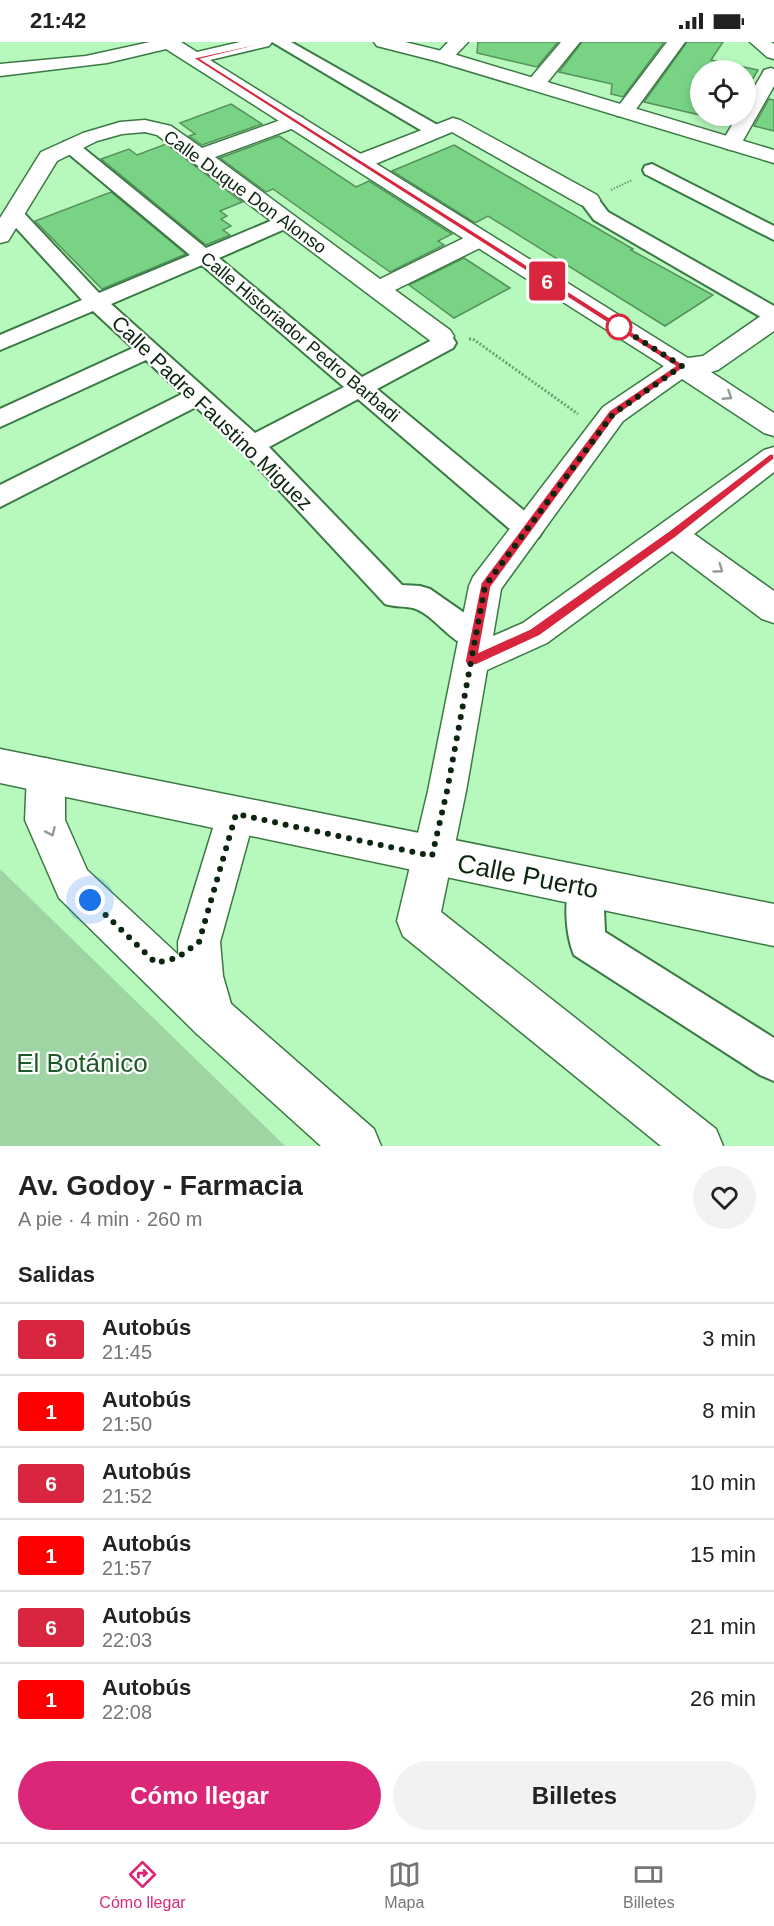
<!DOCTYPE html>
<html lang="es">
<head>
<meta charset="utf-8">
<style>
  :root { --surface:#fff; --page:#f2f2f2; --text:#222; --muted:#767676; --line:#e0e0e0; --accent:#db2777 }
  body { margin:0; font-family:Helvetica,sans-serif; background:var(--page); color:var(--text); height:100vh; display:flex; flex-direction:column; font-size:22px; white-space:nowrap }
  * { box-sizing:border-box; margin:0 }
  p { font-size:20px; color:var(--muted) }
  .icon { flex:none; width:33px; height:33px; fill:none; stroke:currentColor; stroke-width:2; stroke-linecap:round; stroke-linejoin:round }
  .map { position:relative; height:1104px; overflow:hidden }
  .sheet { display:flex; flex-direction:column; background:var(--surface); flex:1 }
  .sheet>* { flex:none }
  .badge { padding:0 12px; border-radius:4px; font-size:21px; line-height:39px }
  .fabs { position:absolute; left:690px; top:18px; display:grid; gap:12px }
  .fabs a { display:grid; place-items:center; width:66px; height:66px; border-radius:50%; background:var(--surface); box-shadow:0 3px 9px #0003; font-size:30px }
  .you { position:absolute; width:30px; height:30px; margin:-15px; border:4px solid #fff; border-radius:50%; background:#1a73e8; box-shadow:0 0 0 9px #1a73e833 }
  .map>.badge { position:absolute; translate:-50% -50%; box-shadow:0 0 0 3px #fff }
  h2 { padding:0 18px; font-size:22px; line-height:54px }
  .round { display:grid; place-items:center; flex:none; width:63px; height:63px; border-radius:32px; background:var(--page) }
  .head { display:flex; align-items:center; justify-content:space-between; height:102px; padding:0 18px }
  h1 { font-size:28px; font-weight:600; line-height:45px }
  .button { display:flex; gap:12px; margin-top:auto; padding:12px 18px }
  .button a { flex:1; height:69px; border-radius:36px; background:var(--accent); color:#fff; font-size:24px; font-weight:600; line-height:69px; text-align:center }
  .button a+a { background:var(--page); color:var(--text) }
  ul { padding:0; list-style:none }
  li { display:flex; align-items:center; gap:18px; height:72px; padding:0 18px; border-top:2px solid var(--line) }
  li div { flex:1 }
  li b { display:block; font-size:22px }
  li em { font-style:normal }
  li .badge { min-width:66px; font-weight:700; text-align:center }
  .status { display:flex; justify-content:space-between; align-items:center; height:42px; padding:0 30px; background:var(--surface); direction:ltr }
  .status svg { height:16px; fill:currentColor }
  .dock { display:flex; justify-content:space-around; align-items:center; height:84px; border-top:2px solid var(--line); background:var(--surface); font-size:16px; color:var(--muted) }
  .dock a { display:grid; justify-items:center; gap:3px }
  .dock .active { color:var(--accent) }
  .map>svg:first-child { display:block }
  .green { fill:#9ed5a3 }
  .building { fill:#78d484; stroke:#54915b; stroke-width:1.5 }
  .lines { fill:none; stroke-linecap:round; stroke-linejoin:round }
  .pedestrian-casing { stroke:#3b7944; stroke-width:4 }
  .minor-casing { stroke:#3b7944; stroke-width:3 }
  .tertiary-casing { stroke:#3b7944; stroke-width:3 }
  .secondary-casing { stroke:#3b7944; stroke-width:3 }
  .path-far1 { stroke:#6e9e73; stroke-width:2; stroke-dasharray:1.5 1.5; stroke-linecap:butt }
  .path { stroke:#6e9e73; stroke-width:3; stroke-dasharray:2 2; stroke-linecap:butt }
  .pedestrian { fill:#fff; fill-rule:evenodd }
  .minor { fill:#fff; fill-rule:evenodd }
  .tertiary { fill:#fff; fill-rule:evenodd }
  .secondary { fill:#fff; fill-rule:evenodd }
  .oneway { stroke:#919d93 }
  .line { fill:#d7263d; stroke:#fff; stroke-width:1.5 }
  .walk { stroke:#0b250f; stroke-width:6; stroke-dasharray:0 10.8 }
  .stop-dot { fill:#fff; stroke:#d7263d; stroke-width:3 }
  .labels { text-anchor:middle; stroke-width:4.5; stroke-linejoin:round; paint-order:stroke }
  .far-street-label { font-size:18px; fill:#0b250f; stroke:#fff }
  .street-label { font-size:21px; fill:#0b250f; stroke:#fff }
  .near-street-label { font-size:26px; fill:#0b250f; stroke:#fff }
  .near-park-label { font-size:26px; fill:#1c5b28; stroke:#fff }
</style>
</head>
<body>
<div class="status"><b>21:42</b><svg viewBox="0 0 49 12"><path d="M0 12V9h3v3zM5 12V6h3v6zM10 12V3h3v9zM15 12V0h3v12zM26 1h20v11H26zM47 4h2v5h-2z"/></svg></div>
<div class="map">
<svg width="774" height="1104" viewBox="0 0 774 1104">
  <rect width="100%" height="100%" fill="#b7f8bd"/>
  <!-- green -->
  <path class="green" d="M0 827 285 1104H0Z"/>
  <!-- building -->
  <path class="building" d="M478 0H558L537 25 477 11Z
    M582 0H664L623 55 611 52 612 42 559 30Z
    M687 0H723L711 18 758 28 746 48V28H700V73L644 60Z
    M769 57 774 58V89L754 84Z
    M231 62 262 82 202 103 189 94 195 92 180 81Z
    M279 94 356 145 369 139 452 192 438 199 444 203 390 230 273 147 266 150 220 116Z
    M166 102 242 160 220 169 227 174 221 177 231 184 223 188 230 193 206 203 101 117 129 107 137 113Z
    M454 103 633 207 631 208 713 253 665 284 488 174 475 181 392 129Z
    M111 150 186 212 102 247 35 179Z
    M464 216 510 246 454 276 409 243Z"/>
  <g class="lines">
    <defs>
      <path id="pedestrian" d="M272 0H291L441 85 444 89 441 93H429Z
        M70 99 76 100 206 206 280 175H294L297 179 294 183 219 216 362 335 432 298 430 294 433 289 441 287 449 289 456 301 453 306 377 347 539 481 543 488 539 495 529 498 519 495 358 357 269 405 402 543 420 544 430 547 486 586 491 595 486 604C456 614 438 573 413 566 404 564 394 565 385 562L241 407 196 365 0 465V443L182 352 146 318 0 385V367L133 306 93 269 0 308V293L82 258 7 176 4 172 7 168H21L99 251 190 213 64 108 61 104 64 100ZM202 223 344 345 255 391 111 262Z
        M652 122 774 184V198L645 132 643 128 645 124Z
        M589 152 596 154 608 170 774 264V280L766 278 594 178 579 158 582 154Z
        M585 828 597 833 603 845 605 890 774 996V1039L760 1033 574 913C565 891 563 855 573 833Z"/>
      <path id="minor" d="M448 0H468L450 19H436L434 15Z
        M561 0H580L542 47H528L525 43 528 39Z
        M667 0H685L631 74H617L614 70Z
        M771 26 774 27V44L741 102 738 106 731 108 724 106 721 102 737 74H746V59L762 32 764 28Z
        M295 73 302 75 305 79 302 83 215 115 380 237 472 192 480 190 488 192 492 197 488 202 395 248 450 288 454 294 450 300 441 302 432 300 157 93 145 90 122 92 97 99 57 119 8 199 0 201V176L41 110 83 91 120 80 145 78 171 84 202 106Z
        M453 76 460 78 597 153 600 158 597 163 589 165 581 163 452 90 368 125 360 126 352 125 349 120 352 115Z
        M774 269V289L718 328 711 330 774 371V394L764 391 682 337 623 379 501 547 493 594 523 581 764 408 774 405V430L694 492 774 549V581L762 577 672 509 547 601 487 628 466 749 441 870 716 1087 723 1104H661L403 894 397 879 428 749 469 544 473 535 603 365 673 318 703 314 765 271Z
        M236 755 250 760 255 773 220 900 223 934 235 976 229 992 213 998 197 992 179 934 178 900 217 773 222 760Z"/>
      <path id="tertiary" d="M150 0H181L197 10 240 0H272L269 4 210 18 691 318 695 324 691 330 682 333 673 330 166 7 107 21 0 34V22L86 14Z
        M374 0H405L450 11 774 108V121L436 19 377 4Z
        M750 0H771L774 2V17L767 15Z
        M46 716 59 721 65 733V778L87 828 229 960 374 1087 381 1104H321L197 992 59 856 25 778 27 733 33 721Z"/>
      <path id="secondary" d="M0 707 774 862V904L0 741Z"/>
    </defs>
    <!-- pedestrian casing -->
    <use href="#pedestrian" class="pedestrian-casing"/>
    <!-- minor casing -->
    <use href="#minor" class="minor-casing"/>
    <!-- tertiary casing -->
    <use href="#tertiary" class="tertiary-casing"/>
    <!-- secondary casing -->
    <use href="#secondary" class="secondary-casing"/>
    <!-- path-far1 -->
    <path class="path-far1" d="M611 148 632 138"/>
    <!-- path -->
    <path class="path" d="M469 297H473L578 372"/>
    <!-- pedestrian -->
    <use href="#pedestrian" class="pedestrian"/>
    <!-- minor -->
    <use href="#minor" class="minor"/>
    <!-- tertiary -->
    <use href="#tertiary" class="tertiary"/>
    <!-- secondary -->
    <use href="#secondary" class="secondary"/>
  </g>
  <!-- one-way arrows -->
  <defs><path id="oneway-chevron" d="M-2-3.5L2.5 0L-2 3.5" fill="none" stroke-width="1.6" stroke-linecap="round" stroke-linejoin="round" transform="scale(1.5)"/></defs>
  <g class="oneway">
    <use href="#oneway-chevron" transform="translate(728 354) rotate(33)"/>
    <use href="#oneway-chevron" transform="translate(719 527) rotate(36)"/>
    <use href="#oneway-chevron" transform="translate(51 790) rotate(66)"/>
  </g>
  <!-- line -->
  <path class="line" d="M263 2 201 17 686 324 616 374 491 545 479 610 530 587 669 489 770 412H774V417L676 495 539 594 476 623H467L465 619 481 541 609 369 675 324 193 16 266 0Z"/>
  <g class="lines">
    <!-- walk -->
    <path class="walk" d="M90 858 156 921 177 916 199 900 236 772 432 814 447 749 485 544 613 372 682 324 613 281 619 285"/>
  </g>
  <!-- markers -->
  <circle class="stop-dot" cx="619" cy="285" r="12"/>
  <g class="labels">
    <!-- far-street labels -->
    <g class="far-street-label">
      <text transform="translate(245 150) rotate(36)" y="6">Calle Duque Don Alonso</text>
      <text transform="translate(300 295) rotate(40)" y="6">Calle Historiador Pedro Barbadi</text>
    </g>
    <!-- street labels -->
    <g class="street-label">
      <text transform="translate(212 371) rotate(44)" y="7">Calle Padre Faustino Miguez</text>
    </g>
    <!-- near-street labels -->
    <g class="near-street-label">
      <text transform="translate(528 834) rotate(11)" y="9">Calle Puerto</text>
    </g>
    <!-- near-park labels -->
    <g class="near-park-label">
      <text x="82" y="1030">El Botánico</text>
    </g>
  </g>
</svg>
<div class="fabs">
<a><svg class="icon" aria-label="locate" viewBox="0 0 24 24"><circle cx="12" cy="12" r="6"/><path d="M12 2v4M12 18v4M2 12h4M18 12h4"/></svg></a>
</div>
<div class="you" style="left:90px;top:858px"></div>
<b class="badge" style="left:547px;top:239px;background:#d7263d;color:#fff">6</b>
</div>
<section class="sheet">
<div class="head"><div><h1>Av. Godoy - Farmacia</h1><p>A pie · 4 min · 260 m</p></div><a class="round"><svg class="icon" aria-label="heart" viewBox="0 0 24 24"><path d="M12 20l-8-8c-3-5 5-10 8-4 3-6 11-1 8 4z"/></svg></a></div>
<h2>Salidas</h2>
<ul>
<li><span class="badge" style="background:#d7263d;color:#fff">6</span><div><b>Autobús</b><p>21:45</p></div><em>3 min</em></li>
<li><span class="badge" style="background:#f00;color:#fff">1</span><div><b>Autobús</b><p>21:50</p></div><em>8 min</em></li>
<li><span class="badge" style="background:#d7263d;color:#fff">6</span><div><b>Autobús</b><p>21:52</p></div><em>10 min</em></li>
<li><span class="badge" style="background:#f00;color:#fff">1</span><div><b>Autobús</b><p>21:57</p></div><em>15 min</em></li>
<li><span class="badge" style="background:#d7263d;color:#fff">6</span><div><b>Autobús</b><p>22:03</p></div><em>21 min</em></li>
<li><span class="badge" style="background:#f00;color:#fff">1</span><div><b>Autobús</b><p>22:08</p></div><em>26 min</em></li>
</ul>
<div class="button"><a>Cómo llegar</a><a>Billetes</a></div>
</section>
<nav class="dock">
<a class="active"><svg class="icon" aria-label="directions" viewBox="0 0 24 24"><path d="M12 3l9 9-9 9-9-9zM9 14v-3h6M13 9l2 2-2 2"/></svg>Cómo llegar</a>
<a><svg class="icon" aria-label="map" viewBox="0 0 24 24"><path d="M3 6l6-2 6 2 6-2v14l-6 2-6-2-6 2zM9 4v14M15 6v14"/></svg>Mapa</a>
<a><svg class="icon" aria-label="tickets" viewBox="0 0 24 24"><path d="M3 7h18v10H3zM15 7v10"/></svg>Billetes</a>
</nav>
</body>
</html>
